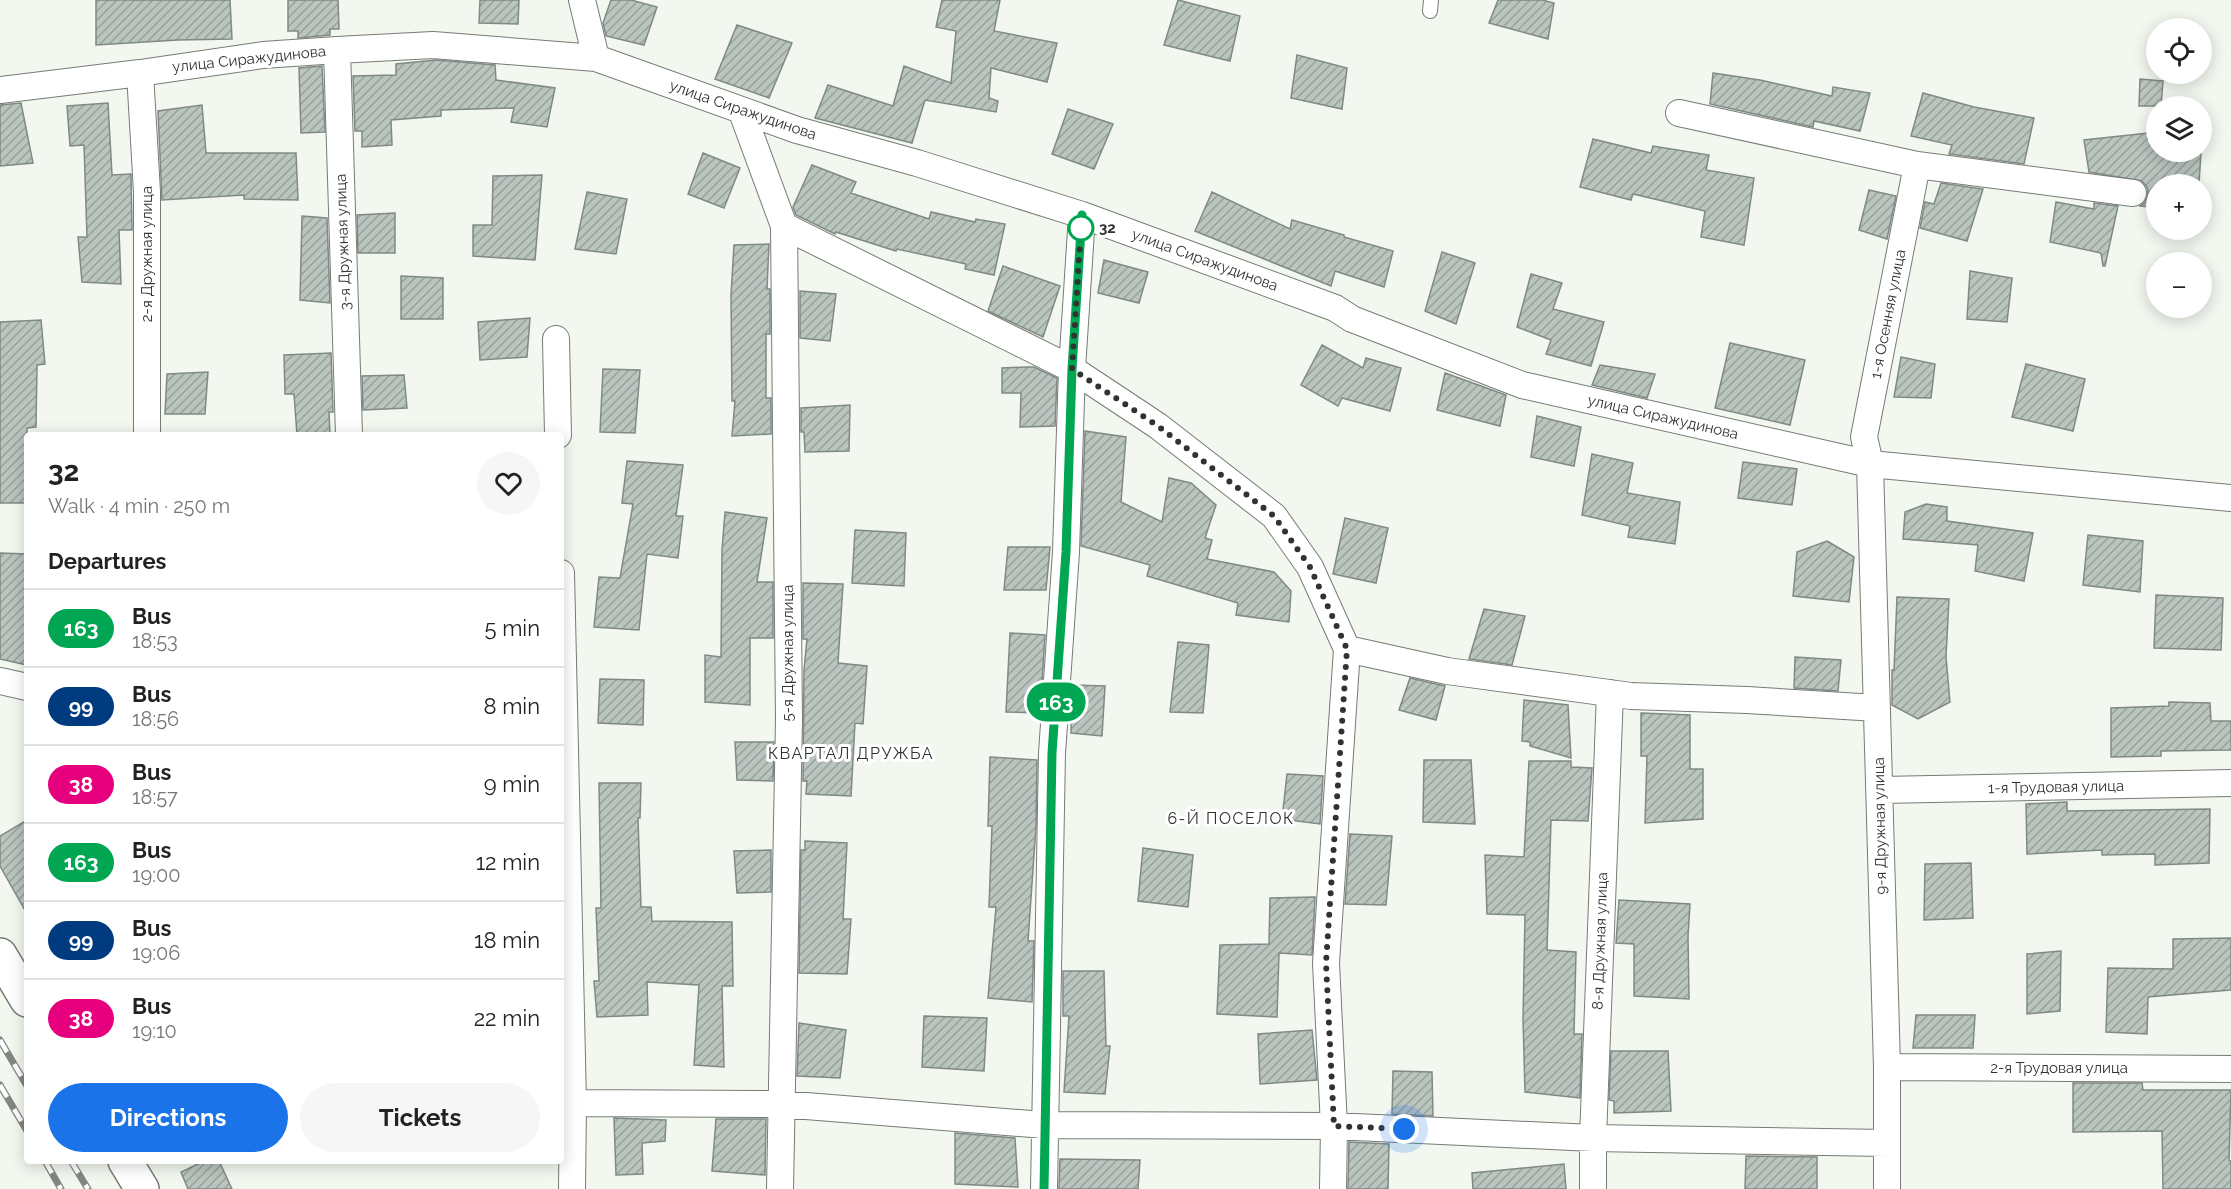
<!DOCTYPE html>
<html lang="en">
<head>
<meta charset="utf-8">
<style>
  :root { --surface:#fff; --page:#f6f6f6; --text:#222; --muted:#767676; --line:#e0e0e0; --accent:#1a73e8 }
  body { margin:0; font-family:Raleway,sans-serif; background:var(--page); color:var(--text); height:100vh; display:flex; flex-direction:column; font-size:22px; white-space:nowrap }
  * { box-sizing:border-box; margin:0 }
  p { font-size:20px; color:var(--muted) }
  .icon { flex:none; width:33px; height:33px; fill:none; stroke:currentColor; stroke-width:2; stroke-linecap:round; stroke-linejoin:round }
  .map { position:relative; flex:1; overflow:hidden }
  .drawer { position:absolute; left:24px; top:432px; width:540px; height:732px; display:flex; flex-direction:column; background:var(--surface); border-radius:6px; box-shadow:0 3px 15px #0003 }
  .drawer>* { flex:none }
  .badge { padding:0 12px; border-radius:20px; font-size:21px; line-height:39px }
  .fabs { position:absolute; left:2146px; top:18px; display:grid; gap:12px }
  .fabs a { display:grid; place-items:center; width:66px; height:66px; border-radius:50%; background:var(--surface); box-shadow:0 3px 15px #0003; font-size:30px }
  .you { position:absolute; width:30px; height:30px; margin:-15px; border:4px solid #fff; border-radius:50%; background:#1a73e8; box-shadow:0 0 0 9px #1a73e833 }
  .map>.badge { position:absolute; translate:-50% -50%; box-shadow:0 0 0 3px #fff }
  h2 { padding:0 24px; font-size:22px; line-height:54px }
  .round { display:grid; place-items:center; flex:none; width:63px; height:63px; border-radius:32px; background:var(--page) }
  .headline { display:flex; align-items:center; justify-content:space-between; height:102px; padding:0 24px }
  h1 { font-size:28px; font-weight:700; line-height:45px }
  .button { display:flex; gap:12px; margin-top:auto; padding:12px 24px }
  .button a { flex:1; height:69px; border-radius:36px; background:var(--accent); color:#fff; font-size:24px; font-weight:700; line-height:69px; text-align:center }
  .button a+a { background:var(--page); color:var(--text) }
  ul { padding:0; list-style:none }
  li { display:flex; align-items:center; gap:18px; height:78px; padding:0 24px; border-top:2px solid var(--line) }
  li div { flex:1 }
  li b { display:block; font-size:22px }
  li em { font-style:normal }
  li .badge { min-width:66px; font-weight:700; text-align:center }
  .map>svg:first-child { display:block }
  .building { fill:url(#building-hatch); stroke:#808984; stroke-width:1.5 }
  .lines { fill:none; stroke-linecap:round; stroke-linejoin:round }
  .service-casing { stroke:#767c74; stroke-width:16 }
  .minor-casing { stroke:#767c74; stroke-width:28 }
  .tertiary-casing { stroke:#767c74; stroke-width:36 }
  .service { stroke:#fff; stroke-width:14 }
  .minor { stroke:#fff; stroke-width:26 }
  .tertiary { stroke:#fff; stroke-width:33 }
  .rail-casing { stroke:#828781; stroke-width:7 }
  .rail { stroke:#fff; stroke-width:4.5; stroke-dasharray:14; stroke-linecap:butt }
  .line-casing { stroke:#fff; stroke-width:14 }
  .line { stroke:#00a651; stroke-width:9 }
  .walk { stroke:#303330; stroke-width:6; stroke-dasharray:0 10.8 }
  .stop-dot { fill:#fff; stroke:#00a651; stroke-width:3 }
  .labels { text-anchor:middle; stroke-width:6; stroke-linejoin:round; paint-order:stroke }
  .street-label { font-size:15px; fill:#303330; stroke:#fff }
  .stop-label { font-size:15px; font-weight:bold; fill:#303330; stroke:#fff; text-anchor:start }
  .neighbourhood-label { font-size:16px; letter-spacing:1.5px; fill:#303330; stroke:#fff }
</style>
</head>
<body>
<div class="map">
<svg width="2231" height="1189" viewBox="0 0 2231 1189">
  <defs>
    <pattern id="building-hatch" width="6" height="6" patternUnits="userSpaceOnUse" patternTransform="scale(1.5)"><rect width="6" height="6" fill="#bbc5bf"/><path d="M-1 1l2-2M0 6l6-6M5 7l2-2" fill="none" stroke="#98a19c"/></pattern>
  </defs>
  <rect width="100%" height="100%" fill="#f2f8f0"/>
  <!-- building -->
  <path class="building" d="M96 0H230L232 39 178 40 96 45Z
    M288 0H338L339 29H330V35L298 38V31H288Z
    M480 0H519L518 24 479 23Z
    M611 0H631L657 7 644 45 606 36 603 23Z
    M942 0H1000L994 31 1057 43 1047 82 991 68 989 98 998 101 996 112 925 100 912 143 815 118 828 85 893 106 904 66 951 83 956 31 936 27Z
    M1178 0 1240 16 1230 61 1164 45Z
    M1498 0H1542L1554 3 1548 39 1489 23Z
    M737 25 792 43 769 98 715 79Z
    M1297 55 1347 68 1342 109 1291 98Z
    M436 60 495 65 496 80 555 88 547 127 511 122 514 108 441 110V116L391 120 392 145 362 147V131H355L353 76 396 75V64Z
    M322 66 325 132 301 133 299 68Z
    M1713 73 1760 80 1832 96 1833 87 1870 93 1860 131 1814 121 1813 127 1710 104Z
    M2140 79 2163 81 2161 106H2139Z
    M1923 93 1974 107 2034 118 2024 164 1949 154 1952 145 1911 136Z
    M21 103 33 163 0 166V105Z
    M108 103 112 175 131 174 132 230H119L121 284 82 282 78 237H87L84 145 70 146 67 106Z
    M202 105 206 153H296L298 200 244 199V195L162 200 158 111Z
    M1068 109 1113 124 1094 169 1052 154Z
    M2157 132V152H2201L2199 184H2157V208L2140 206 2145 202 2148 194 2147 187 2142 181 2089 172 2084 140Z
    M1593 139 1651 153 1653 146 1709 155 1706 170 1754 178 1744 245 1701 237 1705 211 1633 194 1631 200 1580 187Z
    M703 153 740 168 724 208 688 194Z
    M812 165 856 182 851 193 929 219 931 212 975 222 976 219 1005 224 994 275 965 269 966 264 897 249 896 251 836 232 835 234 796 215 793 207Z
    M542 175 535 260 473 256V225H492L493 176Z
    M1941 183 1983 189 1967 241 1920 228 1925 202 1934 204Z
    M1869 190 1896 196 1887 239 1859 230Z
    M587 192 627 199 616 254 575 249Z
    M1212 192 1290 229 1292 220 1344 235V237L1393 251 1384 287 1335 271 1331 286 1195 231Z
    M2056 202 2094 209V203L2118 206 2105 266H2103L2101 253 2050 242Z
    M395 213V253H358L357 215Z
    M302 216 327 218 330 303 300 300Z
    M769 244 767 289H770V334H766V398H771V434L732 436 735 401H732L731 295 734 245Z
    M1442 252 1475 263 1456 324 1425 311Z
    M1104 260 1148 272 1139 303 1098 293Z
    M1003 266 1060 286 1043 337 988 311Z
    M1970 271 2012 278 2007 322 1967 319Z
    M1531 274 1562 283 1553 309 1604 322 1591 366 1546 354 1551 340 1517 327Z
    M401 276 443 278V319H401Z
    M800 291 836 294 830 341 800 338Z
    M530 318 527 357 480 360 478 322Z
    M41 320 45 364 37 365 36 427 27 428V503H0V322Z
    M1730 343 1805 360 1790 425 1715 408Z
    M1322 345 1363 368 1366 358 1401 368 1390 411 1342 398 1338 406 1301 385Z
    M331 353 333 412H329L330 435H297L294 394H285L284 355Z
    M1901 357 1935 364 1931 398 1894 397Z
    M2026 364 2085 379 2073 431 2012 417Z
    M1600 365 1655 374 1647 398 1592 385Z
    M1027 367H1034L1057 378 1055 426 1020 427 1021 393H1002V368Z
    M603 369 640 370 635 433 600 432Z
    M208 372 205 414H165L167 374Z
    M1445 373 1506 395 1500 426 1437 410Z
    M404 375 407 408 363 410 362 376Z
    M850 405 849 451 805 452 804 432H801V408Z
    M1537 416 1581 427 1574 466 1531 457Z
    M1085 431 1126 437 1121 502 1162 522 1169 478 1191 483 1216 505 1205 538 1212 540 1207 559 1274 572 1291 591 1289 622 1236 615 1238 603 1147 576 1150 565 1081 546Z
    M1592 454 1633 463 1627 493 1680 502 1675 544 1628 537 1630 526 1582 515Z
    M627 461 683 465 676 516H683L678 558 647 554 639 630 594 627 599 577 620 578 633 504 622 503Z
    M1743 462 1797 469 1792 505 1738 498Z
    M1926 504 1947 507V521L2033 533 2024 581 1975 571 1978 545 1903 539 1905 512Z
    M725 512 767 518 757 582H773V638H750V705L705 702V655L721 657 722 550Z
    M1345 518 1388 528 1376 583 1333 574Z
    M855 530 906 533 904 586 852 583Z
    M2088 535 2143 541 2140 592 2083 585Z
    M1827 541 1854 557 1849 602 1793 596 1797 552Z
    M1008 547H1050L1046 590H1004Z
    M0 553 27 554V665L0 659Z
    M803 583 843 584 838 663 867 666 863 724 855 723 851 796 806 794 807 781H803L804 670 807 639H803Z
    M2156 595 2223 598 2221 650 2154 648Z
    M1897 597 1949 599 1946 657 1950 702 1918 719 1892 705V670H1894Z
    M1484 609 1525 616 1512 665 1469 659Z
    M1010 633 1045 635 1040 713 1006 712Z
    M1178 642 1209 645 1203 713 1170 712Z
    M1795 657 1841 660 1838 691 1794 688Z
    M1410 678 1445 686 1436 720 1399 710Z
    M600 679 644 680 643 725 598 723Z
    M1072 685 1105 686 1102 736 1071 733Z
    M1524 700 1568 705 1571 758 1530 746V742L1522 741Z
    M2169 702 2210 703 2211 721H2231V750L2161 751V756L2111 757V708L2169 706Z
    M1641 713 1690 715V769H1703V819L1645 823 1647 756H1641Z
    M735 742H774L773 781 737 780Z
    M990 757 1037 760 1036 826 1028 941H1034L1032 1002 988 998 996 907H989L992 826H988Z
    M1424 760H1471L1475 824 1423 822Z
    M1529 761H1571V767L1592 768 1588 821 1551 820 1547 950 1576 952 1574 1034H1582L1580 1098 1525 1092 1523 1019 1525 915 1487 914 1485 855 1524 857Z
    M1287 774 1323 776 1320 824 1282 819Z
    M599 783H641L640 818H638L641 907H651L652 921 732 922 733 986H722L724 1067 694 1065 699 985 647 982 648 1015 597 1017 594 981H599L596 908H601Z
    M2067 802V811L2210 809 2209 863 2155 865V854L2102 855V850L2027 854 2026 804Z
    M27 820V914L0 866V836Z
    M1350 834 1392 836 1386 905 1345 904Z
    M805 841 847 843 843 919H851L847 974 799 973 801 850H805Z
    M1143 848 1193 855 1188 907 1138 901Z
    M771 850V892L737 893 734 851Z
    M1971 863 1973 918 1924 920 1925 864Z
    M1315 897 1312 955 1279 953 1277 1017 1217 1014 1220 945 1269 944 1270 898Z
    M1619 900 1690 904 1688 936 1689 999 1634 996V944L1616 943Z
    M2231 938V990L2148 997 2147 1034 2106 1032 2108 968 2173 969V939Z
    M2061 951 2060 1011 2027 1014V954Z
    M1063 971H1104L1106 1046H1110L1105 1094 1064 1092 1069 1016H1063Z
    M1916 1015H1975L1973 1048H1913Z
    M924 1016 987 1018 984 1071 922 1067Z
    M799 1023 846 1030 840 1078 797 1076Z
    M1312 1030 1317 1080 1260 1084 1258 1034Z
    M1611 1051H1668L1671 1111 1614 1113V1101L1609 1100Z
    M1393 1071 1432 1072 1433 1116 1392 1114Z
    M2073 1083H2142L2143 1090H2231L2229 1160 2231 1161V1189H2163L2162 1131 2073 1132Z
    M614 1118 666 1120 665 1141 642 1143 643 1174 616 1175Z
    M716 1119H766L765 1175 712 1171Z
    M955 1133 1015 1138 1018 1187 955 1184Z
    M1349 1142 1389 1144 1388 1189H1348Z
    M1746 1156 1817 1157V1189H1745Z
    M1060 1159 1140 1160 1138 1189H1059Z
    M204 1161H219L232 1189H188L181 1172Z
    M1564 1164 1566 1189H1473L1472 1173Z"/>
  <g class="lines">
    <defs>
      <path id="service" d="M1430 11 1431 0"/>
      <path id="minor" d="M582 0 596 58
        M337 50 349 435
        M140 73 147 192V435
        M0 90 140 73 263 55 337 50 433 45 596 58 797 130 917 163 1082 215 1335 308 1352 319 1522 385 1870 464 2231 498
        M742 112 784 226 1072 369 1158 426 1274 516 1310 567 1347 649 1447 671 1631 696 1747 700 1877 708
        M1679 113 1917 165 2133 193
        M556 339 558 435
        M561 573 573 1103 572 1189
        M0 681 27 687
        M1881 790 2231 783
        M1887 1067 2231 1069
        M573 1103 781 1104 1044 1125 1334 1126 1593 1138 1887 1143
        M780 1189 789 719 784 226
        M1044 1189 1052 753 1066 552 1072 369 1082 215
        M1333 1189 1334 1126 1326 963 1347 649
        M1593 1189V1138L1610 693
        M1887 1189V1067L1870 464 1864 437 1917 165"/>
      <path id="tertiary" d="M0 955 27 1000
        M125 1161 142 1189"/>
    </defs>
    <!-- service casing -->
    <use href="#service" class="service-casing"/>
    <!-- minor casing -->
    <use href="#minor" class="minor-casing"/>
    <!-- tertiary casing -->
    <use href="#tertiary" class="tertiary-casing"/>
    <!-- service -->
    <use href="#service" class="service"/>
    <!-- minor -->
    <use href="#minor" class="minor"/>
    <!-- tertiary -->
    <use href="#tertiary" class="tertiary"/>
    <defs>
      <path id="rail" d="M0 1040 27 1086
        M0 1085 27 1131
        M45 1161 61 1189
        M71 1161 88 1189"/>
    </defs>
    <!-- rail casing -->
    <use href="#rail" class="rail-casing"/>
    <!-- rail -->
    <use href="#rail" class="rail"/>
  </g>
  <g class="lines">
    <defs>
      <path id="line" d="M1044 1189 1052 753 1066 552 1072 369 1082 215"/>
    </defs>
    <!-- line casing -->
    <use href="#line" class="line-casing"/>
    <!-- line -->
    <use href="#line" class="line"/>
    <!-- walk -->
    <path class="walk" d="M1081 228 1072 369 1158 426 1274 516 1310 567 1347 649 1326 963 1334 1126 1404 1129"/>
  </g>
  <!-- markers -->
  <circle class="stop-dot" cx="1081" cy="228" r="12"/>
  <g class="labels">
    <!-- street labels -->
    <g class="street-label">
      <text transform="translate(249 59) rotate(-6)" y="5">улица Сиражудинова</text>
      <text transform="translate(743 110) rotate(19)" y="5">улица Сиражудинова</text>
      <text transform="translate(343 242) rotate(-92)" y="5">3-я Дружная улица</text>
      <text transform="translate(147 254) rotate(-90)" y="5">2-я Дружная улица</text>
      <text transform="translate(1205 260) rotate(20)" y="5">улица Сиражудинова</text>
      <text transform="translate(1888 314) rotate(-79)" y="5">1-я Осенняя улица</text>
      <text transform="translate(1663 417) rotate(13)" y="5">улица Сиражудинова</text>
      <text transform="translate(788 653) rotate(-90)" y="5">5-я Дружная улица</text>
      <text transform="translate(2056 787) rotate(-1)" y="5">1-я Трудовая улица</text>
      <text transform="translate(1880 826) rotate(-91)" y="5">9-я Дружная улица</text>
      <text transform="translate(1600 941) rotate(-88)" y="5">8-я Дружная улица</text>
      <text x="2059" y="1073">2-я Трудовая улица</text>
    </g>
    <!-- stop labels -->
    <g class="stop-label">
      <text x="1099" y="233">32</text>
    </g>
    <!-- neighbourhood labels -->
    <g class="neighbourhood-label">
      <text x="851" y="759">КВАРТАЛ ДРУЖБА</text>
      <text x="1231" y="824">6-Й ПОСЕЛОК</text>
    </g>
  </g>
</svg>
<div class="fabs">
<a><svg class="icon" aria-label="locate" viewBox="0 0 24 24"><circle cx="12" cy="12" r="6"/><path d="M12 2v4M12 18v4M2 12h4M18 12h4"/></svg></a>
<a><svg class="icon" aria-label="layers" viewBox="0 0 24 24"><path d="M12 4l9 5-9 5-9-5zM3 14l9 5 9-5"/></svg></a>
<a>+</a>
<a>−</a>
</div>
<div class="you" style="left:1404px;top:1129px"></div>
<b class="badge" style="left:1056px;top:702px;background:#00a651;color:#fff">163</b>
<section class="drawer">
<div class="headline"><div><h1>32</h1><p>Walk · 4 min · 250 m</p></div><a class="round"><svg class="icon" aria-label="heart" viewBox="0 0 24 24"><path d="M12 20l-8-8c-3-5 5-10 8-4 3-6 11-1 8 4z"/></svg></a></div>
<h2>Departures</h2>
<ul>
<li><span class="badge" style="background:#00a651;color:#fff">163</span><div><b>Bus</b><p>18:53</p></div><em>5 min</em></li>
<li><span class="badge" style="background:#003b80;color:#fff">99</span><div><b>Bus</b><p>18:56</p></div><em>8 min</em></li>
<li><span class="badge" style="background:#e6007e;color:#fff">38</span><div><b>Bus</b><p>18:57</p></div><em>9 min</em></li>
<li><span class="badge" style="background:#00a651;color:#fff">163</span><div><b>Bus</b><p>19:00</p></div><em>12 min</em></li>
<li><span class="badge" style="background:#003b80;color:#fff">99</span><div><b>Bus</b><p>19:06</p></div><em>18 min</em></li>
<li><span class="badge" style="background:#e6007e;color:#fff">38</span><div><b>Bus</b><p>19:10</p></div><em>22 min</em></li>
</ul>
<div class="button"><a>Directions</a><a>Tickets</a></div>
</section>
</div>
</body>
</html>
